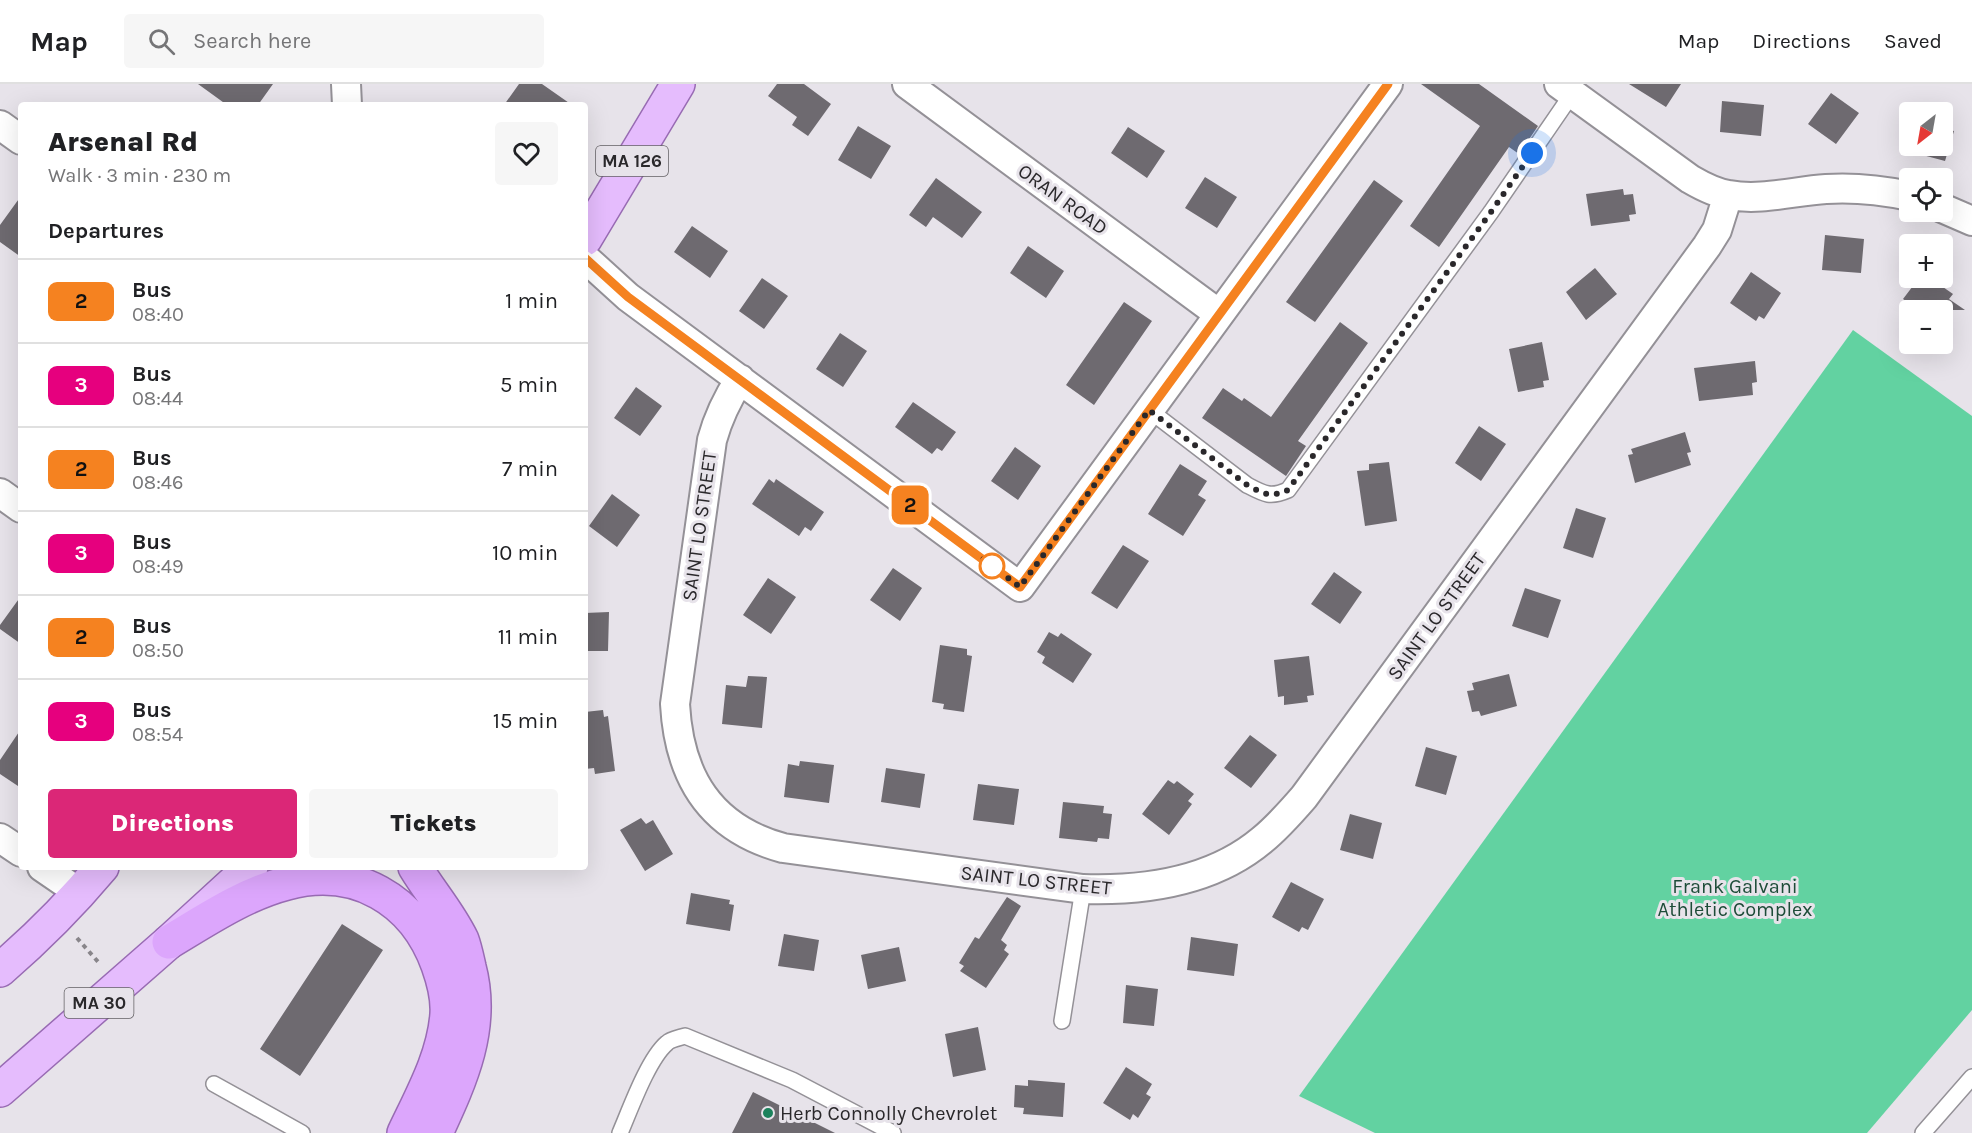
<!DOCTYPE html>
<html lang="en">
<head>
<meta charset="utf-8">
<style>
  :root { --surface:#fff; --page:#f6f6f6; --text:#202124; --muted:#757577; --line:#e0e0e0; --accent:#db2777 }
  body { margin:0; font-family:Karla,sans-serif; background:var(--page); color:var(--text); height:100vh; display:flex; flex-direction:column; font-size:22px; white-space:nowrap }
  * { box-sizing:border-box; margin:0 }
  p { font-size:20px; color:var(--muted) }
  .icon { flex:none; width:33px; height:33px; fill:none; stroke:currentColor; stroke-width:2; stroke-linecap:round; stroke-linejoin:round }
  .map { position:relative; flex:1; overflow:hidden }
  .sheet { position:absolute; left:18px; top:18px; width:570px; height:768px; display:flex; flex-direction:column; background:var(--surface); border-radius:6px; box-shadow:0 6px 24px #0002 }
  .sheet>* { flex:none }
  .badge { padding:0 12px; border-radius:9px; font-size:21px; line-height:39px }
  .needle { width:39px; rotate:211deg }
  .tools { position:absolute; left:1899px; top:18px; display:grid; gap:12px }
  .tools a { display:grid; place-items:center; width:54px; height:54px; border-radius:6px; background:var(--surface); box-shadow:0 6px 24px #0002; font-size:30px }
  .you { position:absolute; width:30px; height:30px; margin:-15px; border:4px solid #fff; border-radius:50%; background:#1a73e8; box-shadow:0 0 0 9px #1a73e833 }
  .map>.badge { position:absolute; translate:-50% -50%; box-shadow:0 0 0 3px #fff }
  h2 { padding:0 30px; font-size:22px; line-height:54px }
  .round { display:grid; place-items:center; flex:none; width:63px; height:63px; border-radius:6px; background:var(--page) }
  .summary { display:flex; align-items:center; justify-content:space-between; height:102px; padding:0 30px }
  h1 { font-size:28px; font-weight:800; line-height:45px }
  .action { display:flex; gap:12px; margin-top:auto; padding:12px 30px }
  .action a { flex:1; height:69px; border-radius:6px; background:var(--accent); color:#fff; font-size:24px; font-weight:800; line-height:69px; text-align:center }
  .action a+a { background:var(--page); color:var(--text) }
  ul { padding:0; list-style:none }
  li { display:flex; align-items:center; gap:18px; height:84px; padding:0 30px; border-top:2px solid var(--line) }
  li div { flex:1 }
  li b { display:block; font-size:22px }
  li em { font-style:normal }
  li .badge { min-width:66px; font-weight:700; text-align:center }
  header { display:flex; align-items:center; gap:36px; box-sizing:border-box; height:84px; padding:0 30px; background:var(--surface); border-bottom:2px solid var(--line) }
  header strong { font-size:28px }
  nav { display:flex; gap:33px; margin-inline-start:auto; font-size:21px }
  .search { width:420px; height:54px; background:var(--page); display:flex; align-items:center; gap:15px; box-sizing:border-box; padding:0 21px; border-radius:6px; color:var(--muted); font-size:22px }
  .map>svg:first-child { display:block }
  .green { fill:#62d2a1 }
  .building { fill:#6e6a70 }
  .lines { fill:none; stroke-linecap:round; stroke-linejoin:round }
  .service-casing { stroke:#949197; stroke-width:18 }
  .minor-casing { stroke:#949197; stroke-width:32 }
  .primary-casing { stroke:#986bb3; stroke-width:36 }
  .trunk-casing { stroke:#986bb3; stroke-width:36 }
  .path { stroke:#88858a; stroke-width:4; stroke-dasharray:4.5 4.5; stroke-linecap:butt }
  .service { stroke:#fff; stroke-width:15 }
  .minor { stroke:#fff; stroke-width:28 }
  .primary { stroke:#e5bcfd; stroke-width:33 }
  .trunk { stroke:#dca6fc; stroke-width:33 }
  .line-casing { stroke:#fff; stroke-width:14 }
  .line { stroke:#f58220; stroke-width:9 }
  .walk { stroke:#2a282b; stroke-width:6; stroke-dasharray:0 10.8 }
  .stop-dot { fill:#fff; stroke:#f58220; stroke-width:3 }
  .poi-dot { fill:#1c825c; stroke:#e7e3ea; stroke-width:2 }
  .labels { text-anchor:middle; stroke-width:6; stroke-linejoin:round; paint-order:stroke }
  .shield { fill:#e7e3ea; stroke:#636064; stroke-width:1.5 }
  .shield-label { font-size:18px; font-weight:bold; fill:#2a282b }
  .street-label { font-size:20px; fill:#2a282b; stroke:#e7e3ea }
  .park-label { font-size:20px; fill:#1d4c38; stroke:#e7e3ea }
  .poi-label { font-size:20px; fill:#2a282b; stroke:#e7e3ea; text-anchor:start }
</style>
</head>
<body>
<header>
<strong>Map</strong>
<div class="search"><svg class="icon" aria-label="search" viewBox="0 0 24 24"><circle cx="10" cy="10" r="6"/><path d="M15 15l6 6"/></svg>Search here</div>
<nav><a>Map</a><a>Directions</a><a>Saved</a></nav>
</header>
<div class="map">
<svg width="1972" height="1049" viewBox="0 0 1972 1049">
  <rect width="100%" height="100%" fill="#e7e3ea"/>
  <!-- green -->
  <path class="green" d="M1853 246 1972 332V926L1867 1049H1375L1299 1012Z"/>
  <!-- building -->
  <path class="building" d="M198 0H273L258 21H227Z
    M519 0H542L572 21H504Z
    M777 0H804L831 20 808 52 792 41 797 33 768 12Z
    M1421 0H1479L1538 42 1519 70 1509 63 1439 163 1410 142 1480 42Z
    M1629 0H1681L1666 23Z
    M1831 9 1859 29 1836 60 1808 40Z
    M1722 17 1764 21 1761 52 1720 48Z
    M858 42 891 62 871 95 838 76Z
    M1128 43 1165 67 1147 94 1111 69Z
    M1942 44 1954 47 1945 77 1904 66 1910 46V62H1942Z
    M1205 93 1237 113 1217 144 1185 124Z
    M936 94 982 128 962 154 933 133 926 143 909 131Z
    M1374 96 1403 117 1315 238 1286 218Z
    M1623 105 1624 111 1633 110 1636 130 1629 131 1630 137 1591 142 1586 110Z
    M21 112V173L0 158V141Z
    M692 142 728 167 710 194 674 168Z
    M1825 151 1864 155 1861 189 1822 186Z
    M1028 162 1064 187 1046 214 1010 189Z
    M1595 184 1617 210 1586 236 1566 208Z
    M1751 188 1781 209 1764 235 1759 232 1756 237 1730 219Z
    M762 194 788 212 764 245 739 227Z
    M1919 194H1930L1953 210 1949 215 1965 226H1918L1903 215Z
    M1124 218 1152 237 1094 321 1066 301Z
    M1340 238 1368 259 1298 357 1306 362 1286 392 1202 334 1223 304 1242 317 1244 314 1271 333Z
    M840 249 867 267 843 303 816 285Z
    M1542 258 1549 296 1543 297 1544 303 1518 308 1509 265Z
    M1755 277 1757 298 1752 299 1753 311 1699 317 1694 284Z
    M636 303 662 322 640 352 614 334Z
    M913 318 956 348 942 367 937 364 932 370 895 343Z
    M1479 342 1506 360 1481 397 1455 379Z
    M1685 348 1691 368 1687 369 1691 381 1635 399 1628 371 1633 370 1631 365Z
    M1015 363 1041 382 1018 416 991 397Z
    M1389 378 1397 437 1365 442 1357 387 1369 386V380Z
    M1180 380 1207 397 1198 411 1206 416 1183 452 1148 430Z
    M769 395 774 399 776 395 824 428 811 447 805 443 799 452 752 420Z
    M612 410 640 431 617 463 589 442Z
    M1576 424 1606 434 1593 474 1563 464Z
    M1123 461 1149 477 1117 525 1091 509Z
    M893 484 922 504 900 537 870 516Z
    M1334 488 1362 508 1340 540 1311 520Z
    M768 494 796 513 771 550 743 531Z
    M1525 504 1561 516 1548 554 1512 542Z
    M21 512V560L0 545V541Z
    M609 528 608 567H585V529Z
    M1049 548 1058 553 1061 549 1092 570 1073 599 1042 579 1045 573 1037 568Z
    M940 561 967 565V571L972 572 964 628 943 625 944 620 932 618Z
    M1309 572 1314 611 1307 612 1308 618 1284 621V612L1278 613 1274 576Z
    M1509 590 1517 622 1481 632 1479 627 1472 628 1467 607 1474 606 1472 599Z
    M748 592 767 593 762 644 722 640 726 601 746 603Z
    M603 626 604 633 608 632 615 687 595 690 594 684 585 685V628Z
    M21 645V704L0 690V676Z
    M1250 651 1277 671 1251 704 1224 684Z
    M1426 663 1457 672 1446 711 1415 702Z
    M800 677 834 681 829 719 784 713 788 680 799 682Z
    M886 684 925 690 920 724 881 718Z
    M1168 696 1174 700 1177 697 1194 710 1188 717 1192 720 1169 751 1142 730Z
    M978 700 1019 705 1014 741 973 736Z
    M1063 718 1104 722 1103 729 1112 730 1109 755 1098 754 1097 758 1059 754Z
    M1350 730 1382 739 1373 775 1340 766Z
    M641 734 646 740 653 736 673 770 645 787 620 746Z
    M1291 798 1324 815 1308 846 1302 843 1299 848 1272 833Z
    M691 809 730 816 729 820 734 821 730 847 686 840Z
    M1007 813 1021 822 1001 856 1007 861 1004 866 1009 870 986 904 960 887 964 882 959 879 975 853 979 855Z
    M342 840 383 866 300 992 260 965Z
    M784 850 819 856 814 887 778 882Z
    M1191 853 1238 860 1234 892 1187 886Z
    M899 863 906 897 868 905 861 871Z
    M1126 901 1158 905 1154 942 1123 939Z
    M978 943 986 986 953 993 945 950Z
    M1126 983 1152 1000 1146 1010 1151 1013 1138 1034 1133 1030 1130 1036 1103 1019Z
    M1028 996 1065 999 1063 1033 1023 1030 1024 1024 1014 1023 1015 1001 1028 1002Z
    M753 1008 835 1049H732Z"/>
  <g class="lines">
    <defs>
      <path id="service" d="M1149 326 1247 401C1264 410 1270 414 1288 406L1491 128 1572 10
        M1062 937 1083 805
        M214 1000 302 1049
        M620 1049C630 1026 648 975 667 959 671 955 679 954 685 952L792 996 893 1049
        M1923 1049 1972 993"/>
      <path id="minor" d="M346 0 347 21
        M907 0 1219 230
        M1559 0 1690 95C1702 102 1715 109 1729 111 1761 117 1794 107 1826 105 1855 103 1881 106 1910 112
        M0 41 21 56
        M1942 124 1972 137
        M585 174 628 213 1020 503 1388 0
        M740 295C727 315 718 334 712 356L675 620C679 693 710 744 783 764L1083 805C1146 807 1212 798 1262 756 1278 743 1291 728 1304 713L1707 162 1717 146 1728 111
        M0 409 21 424
        M0 754 21 768
        M42 783 80 809"/>
      <path id="primary" d="M585 155 678 0
        M0 886C37 854 71 820 102 783
        M0 1006 169 858 251 783"/>
      <path id="trunk" d="M415 783C430 808 449 829 462 856 465 864 467 874 469 883 485 943 461 995 436 1049
        M169 858C206 836 244 810 287 799 355 781 414 815 438 881 443 895 448 914 447 930 444 972 422 1011 404 1049"/>
    </defs>
    <!-- service casing -->
    <use href="#service" class="service-casing"/>
    <!-- minor casing -->
    <use href="#minor" class="minor-casing"/>
    <!-- primary casing -->
    <use href="#primary" class="primary-casing"/>
    <!-- trunk casing -->
    <use href="#trunk" class="trunk-casing"/>
    <!-- path -->
    <path class="path" d="M77 854 100 880"/>
    <!-- service -->
    <use href="#service" class="service"/>
    <!-- minor -->
    <use href="#minor" class="minor"/>
    <!-- primary -->
    <use href="#primary" class="primary"/>
    <!-- trunk -->
    <use href="#trunk" class="trunk"/>
  </g>
  <g class="lines">
    <defs>
      <path id="line" d="M585 174 628 213 1020 503 1388 0"/>
    </defs>
    <!-- line casing -->
    <use href="#line" class="line-casing"/>
    <!-- line -->
    <use href="#line" class="line"/>
    <!-- walk -->
    <path class="walk" d="M992 482 983 475 1020 503 1149 326 1247 401C1264 410 1270 414 1288 406L1491 128 1532 69"/>
  </g>
  <!-- markers -->
  <circle class="stop-dot" cx="992" cy="482" r="12"/>
  <circle class="poi-dot" cx="768" cy="1029" r="6"/>
  <g class="labels">
    <!-- shield labels -->
    <g class="shield">
      <rect x="596" y="62" width="72" height="30" rx="4.5"/>
      <rect x="64.5" y="904" width="69" height="30" rx="4.5"/>
    </g>
    <g class="shield-label">
      <text x="632" y="83">MA 126</text>
      <text x="99" y="925">MA 30</text>
    </g>
    <!-- street labels -->
    <g class="street-label">
      <text transform="translate(1063 115) rotate(36)" y="7">ORAN ROAD</text>
      <text transform="translate(699 442) rotate(-82)" y="7">SAINT LO STREET</text>
      <text transform="translate(1436 532) rotate(-54)" y="7">SAINT LO STREET</text>
      <text transform="translate(1036 796) rotate(6)" y="7">SAINT LO STREET</text>
    </g>
    <!-- park labels -->
    <g class="park-label">
      <text x="1735" y="809">Frank Galvani<tspan x="1735" dy="23">Athletic Complex</tspan></text>
    </g>
    <!-- poi labels -->
    <g class="poi-label">
      <text x="780" y="1036">Herb Connolly Chevrolet</text>
    </g>
  </g>
</svg>
<div class="tools">
<a><svg class="needle" viewBox="-14 -14 28 28"><path d="M0-13l5 13h-10z" fill="#e53935"/><path d="M0 13l5-13h-10z" fill="#757577"/></svg></a>
<a><svg class="icon" aria-label="locate" viewBox="0 0 24 24"><circle cx="12" cy="12" r="6"/><path d="M12 2v4M12 18v4M2 12h4M18 12h4"/></svg></a>
<a>+</a>
<a>−</a>
</div>
<div class="you" style="left:1532px;top:69px"></div>
<b class="badge" style="left:910px;top:421px;background:#f58220;color:#111">2</b>
<section class="sheet">
<div class="summary"><div><h1>Arsenal Rd</h1><p>Walk · 3 min · 230 m</p></div><a class="round"><svg class="icon" aria-label="heart" viewBox="0 0 24 24"><path d="M12 20l-8-8c-3-5 5-10 8-4 3-6 11-1 8 4z"/></svg></a></div>
<h2>Departures</h2>
<ul>
<li><span class="badge" style="background:#f58220;color:#111">2</span><div><b>Bus</b><p>08:40</p></div><em>1 min</em></li>
<li><span class="badge" style="background:#e6007e;color:#fff">3</span><div><b>Bus</b><p>08:44</p></div><em>5 min</em></li>
<li><span class="badge" style="background:#f58220;color:#111">2</span><div><b>Bus</b><p>08:46</p></div><em>7 min</em></li>
<li><span class="badge" style="background:#e6007e;color:#fff">3</span><div><b>Bus</b><p>08:49</p></div><em>10 min</em></li>
<li><span class="badge" style="background:#f58220;color:#111">2</span><div><b>Bus</b><p>08:50</p></div><em>11 min</em></li>
<li><span class="badge" style="background:#e6007e;color:#fff">3</span><div><b>Bus</b><p>08:54</p></div><em>15 min</em></li>
</ul>
<div class="action"><a>Directions</a><a>Tickets</a></div>
</section>
</div>
</body>
</html>
